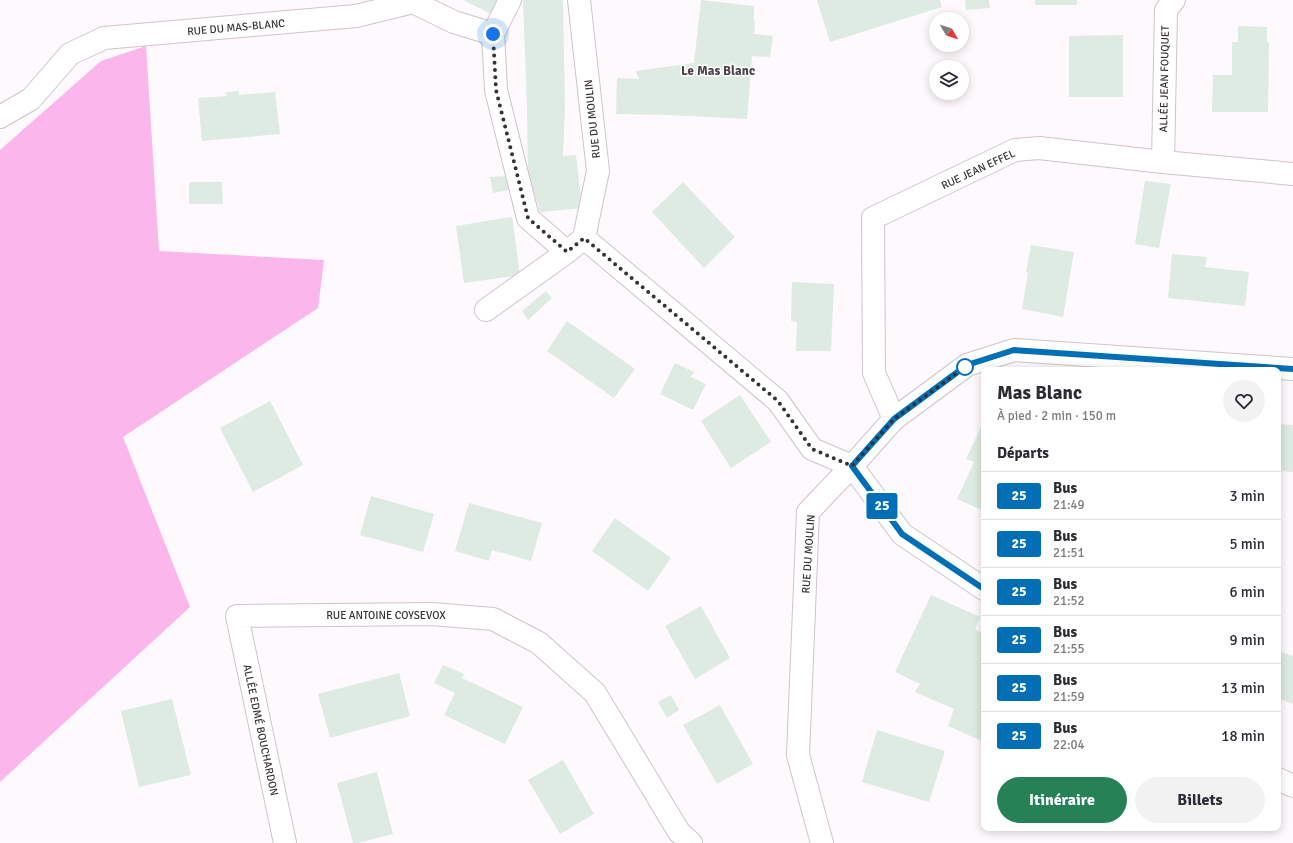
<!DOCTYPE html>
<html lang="fr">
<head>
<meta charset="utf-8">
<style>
  :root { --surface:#fff; --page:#f2f2f3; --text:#2b2b33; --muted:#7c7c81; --line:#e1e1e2; --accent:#268157 }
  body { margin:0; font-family:Signika,sans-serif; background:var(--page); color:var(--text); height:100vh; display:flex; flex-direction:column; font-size:15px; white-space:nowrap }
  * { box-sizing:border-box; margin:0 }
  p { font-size:13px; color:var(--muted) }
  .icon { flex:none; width:22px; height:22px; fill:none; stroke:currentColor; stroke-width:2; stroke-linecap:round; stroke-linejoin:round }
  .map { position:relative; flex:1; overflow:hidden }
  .panel { position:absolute; left:981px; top:367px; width:300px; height:464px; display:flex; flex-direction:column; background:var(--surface); border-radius:8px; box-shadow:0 2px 10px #0003 }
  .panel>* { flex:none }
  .badge { padding:0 8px; border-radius:3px; font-size:14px; line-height:26px }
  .needle { width:26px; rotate:129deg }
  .controls { position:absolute; left:929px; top:12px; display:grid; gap:8px }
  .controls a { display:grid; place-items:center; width:40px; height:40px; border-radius:50%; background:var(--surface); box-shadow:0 2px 10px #0003; font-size:20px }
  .you { position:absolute; width:20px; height:20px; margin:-10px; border:3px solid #fff; border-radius:50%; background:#1a73e8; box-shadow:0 0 0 6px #1a73e833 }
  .map>.badge { position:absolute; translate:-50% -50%; box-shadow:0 0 0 2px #fff }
  h2 { padding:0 16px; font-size:15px; line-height:36px }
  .round { display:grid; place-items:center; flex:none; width:42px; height:42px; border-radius:21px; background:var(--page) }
  .summary { display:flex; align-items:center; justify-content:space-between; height:68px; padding:0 16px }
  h1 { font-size:19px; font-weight:700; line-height:30px }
  .cta { display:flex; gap:8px; margin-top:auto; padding:8px 16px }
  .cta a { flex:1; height:46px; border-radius:24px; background:var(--accent); color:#fff; font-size:16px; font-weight:700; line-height:46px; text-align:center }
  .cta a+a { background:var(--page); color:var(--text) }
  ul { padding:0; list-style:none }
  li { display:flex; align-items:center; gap:12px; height:48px; padding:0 16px; border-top:1px solid var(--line) }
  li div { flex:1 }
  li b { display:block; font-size:15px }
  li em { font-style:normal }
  li .badge { min-width:44px; font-weight:700; text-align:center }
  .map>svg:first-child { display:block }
  .green { fill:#fbb6eb }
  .building { fill:#ddebe2 }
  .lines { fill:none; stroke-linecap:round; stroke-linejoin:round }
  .minor-casing { stroke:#cfc3cc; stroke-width:24 }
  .minor { stroke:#fff; stroke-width:22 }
  .line-casing { stroke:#fff; stroke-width:9 }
  .line { stroke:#006fb6; stroke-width:6 }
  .walk { stroke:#363135; stroke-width:4; stroke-dasharray:0 7.2 }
  .stop-dot { fill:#fff; stroke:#006fb6; stroke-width:2 }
  .labels { text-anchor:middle; stroke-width:3; stroke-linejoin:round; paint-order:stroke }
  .street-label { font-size:11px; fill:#363135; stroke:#fff }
  .quarter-label { font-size:13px; font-weight:bold; fill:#4c4249; stroke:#fff }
</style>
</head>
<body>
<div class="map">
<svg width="1293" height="843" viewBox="0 0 1293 843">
  <rect width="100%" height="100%" fill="#fef9fd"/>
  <!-- green -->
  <path class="green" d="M146 46 159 251 324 260 318 308 123 437 190 607 0 782V150L101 61Z"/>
  <!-- building -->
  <path class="building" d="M463 0H497L491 14Z
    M523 0H563L565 107 563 156 576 155 582 208 540 212 528 174 527 108Z
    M701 0 754 6V21L755 22 754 34 773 36 770 57 752 56 747 119 671 115 616 114 617 78 639 79 636 71 694 63Z
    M817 0H940L942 7 830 42Z
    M965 0H989L990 8 966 10Z
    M1035 0H1077V5H1035Z
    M1238 26 1267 27V42H1269L1268 112H1212L1213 75H1232V42H1238Z
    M1123 35V97H1069V36Z
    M239 91V95L275 92 280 134 202 141 198 98 227 96 226 92Z
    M506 176 509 190 493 193 490 177Z
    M1145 181 1171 184 1159 248 1135 244Z
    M189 182H222L223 204H189Z
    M683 182 735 237 704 268 652 212Z
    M512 217 520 275 464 283 456 226Z
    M1031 245 1074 252 1063 317 1022 309 1028 273 1026 272Z
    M1172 254 1207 257 1205 267 1249 272 1245 306 1168 298Z
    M792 282 834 284 831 351H796L797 322 791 321Z
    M546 291 552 298 528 320 522 311Z
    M567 321 635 369 614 398 547 351Z
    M675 363 694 372 691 377 706 384 693 410 660 394Z
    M740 395 771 442 731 468 701 421Z
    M270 401 303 465 253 492 220 428Z
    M1278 424 1293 425V472L1278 471Z
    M981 427 984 428V511L957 499 974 462 966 459Z
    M371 496 434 514 423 552 360 535Z
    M469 503 542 523 531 561 492 550 489 561 455 551Z
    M615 518 671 558 648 591 592 551Z
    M931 595 980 617 975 629 984 634V742L948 726 954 709 915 692 920 684 895 672Z
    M701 606 730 658 695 679 665 626Z
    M1278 651 1293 656V704L1278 698Z
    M443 665 464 674 462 678 523 707 505 744 444 715 455 693 434 683Z
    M399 673 410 716 330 738 318 694Z
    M671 695 679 710 667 718 658 702Z
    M172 699 191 775 139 787 121 711Z
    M720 705 753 764 717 784 683 725Z
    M877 730 945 751 929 802 862 782Z
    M563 760 594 814 560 834 528 780Z
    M377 772 393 834 358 843H353L337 783Z"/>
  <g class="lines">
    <defs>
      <path id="minor" d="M510 0 493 34 496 90 528 218 567 252
        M0 117 31 99 70 54 104 38 356 16 413 2 454 22 493 34
        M1163 162 1166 10 1174 0
        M584 238 778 401 812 449 852 466 808 512 798 755 822 843
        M486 310 567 252 584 238 598 171 579 0
        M894 419 874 373 873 218 1015 150 1039 148 1163 162 1293 174
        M984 589 902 534 852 466 894 419 967 365 1014 350 1293 369
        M1278 779 1293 786
        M285 843 237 616 432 614 493 619 539 643 595 693 679 832 691 843"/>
    </defs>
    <!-- minor casing -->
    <use href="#minor" class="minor-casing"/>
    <!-- minor -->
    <use href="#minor" class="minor"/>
  </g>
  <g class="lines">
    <defs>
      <path id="line" d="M984 589 902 534 852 466 894 419 967 365 1014 350 1293 369"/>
    </defs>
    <!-- line casing -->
    <use href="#line" class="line-casing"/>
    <!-- line -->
    <use href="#line" class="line"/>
    <!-- walk -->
    <path class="walk" d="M493 34 496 90 528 218 567 252 584 238 778 401 812 449 852 466 894 419 965 367"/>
  </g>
  <!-- markers -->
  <circle class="stop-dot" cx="965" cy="367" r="8"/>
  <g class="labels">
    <!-- street labels -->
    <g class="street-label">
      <text transform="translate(236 27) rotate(-5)" y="4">RUE DU MAS-BLANC</text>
      <text transform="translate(1164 79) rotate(-89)" y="4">ALLÉE JEAN FOUQUET</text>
      <text transform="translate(592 119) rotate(-96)" y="4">RUE DU MOULIN</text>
      <text transform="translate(978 169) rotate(-25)" y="4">RUE JEAN EFFEL</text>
      <text transform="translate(808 554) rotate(-86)" y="4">RUE DU MOULIN</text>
      <text x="386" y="619">RUE ANTOINE COYSEVOX</text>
      <text transform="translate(261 730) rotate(78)" y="4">ALLÉE EDMÉ BOUCHARDON</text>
    </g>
    <!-- quarter labels -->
    <g class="quarter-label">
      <text x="718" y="75">Le Mas Blanc</text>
    </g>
  </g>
</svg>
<div class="controls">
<a><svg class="needle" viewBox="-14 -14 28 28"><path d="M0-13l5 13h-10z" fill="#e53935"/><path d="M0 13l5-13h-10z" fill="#7c7c81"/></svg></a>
<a><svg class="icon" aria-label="layers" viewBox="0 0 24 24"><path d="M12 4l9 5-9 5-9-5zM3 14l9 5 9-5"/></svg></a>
</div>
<div class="you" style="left:493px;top:34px"></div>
<b class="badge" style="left:882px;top:506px;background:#006fb6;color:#fff">25</b>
<section class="panel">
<div class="summary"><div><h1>Mas Blanc</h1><p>À pied · 2 min · 150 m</p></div><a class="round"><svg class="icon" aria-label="heart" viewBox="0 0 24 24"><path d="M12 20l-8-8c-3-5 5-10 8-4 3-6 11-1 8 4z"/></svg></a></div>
<h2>Départs</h2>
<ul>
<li><span class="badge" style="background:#006fb6;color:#fff">25</span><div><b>Bus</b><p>21:49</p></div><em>3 min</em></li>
<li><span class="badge" style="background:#006fb6;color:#fff">25</span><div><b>Bus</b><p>21:51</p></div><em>5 min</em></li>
<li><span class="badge" style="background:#006fb6;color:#fff">25</span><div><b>Bus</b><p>21:52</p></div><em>6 min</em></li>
<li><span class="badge" style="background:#006fb6;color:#fff">25</span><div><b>Bus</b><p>21:55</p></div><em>9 min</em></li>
<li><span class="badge" style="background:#006fb6;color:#fff">25</span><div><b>Bus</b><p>21:59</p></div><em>13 min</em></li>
<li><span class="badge" style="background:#006fb6;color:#fff">25</span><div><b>Bus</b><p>22:04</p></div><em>18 min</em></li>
</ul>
<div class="cta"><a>Itinéraire</a><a>Billets</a></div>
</section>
</div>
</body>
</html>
